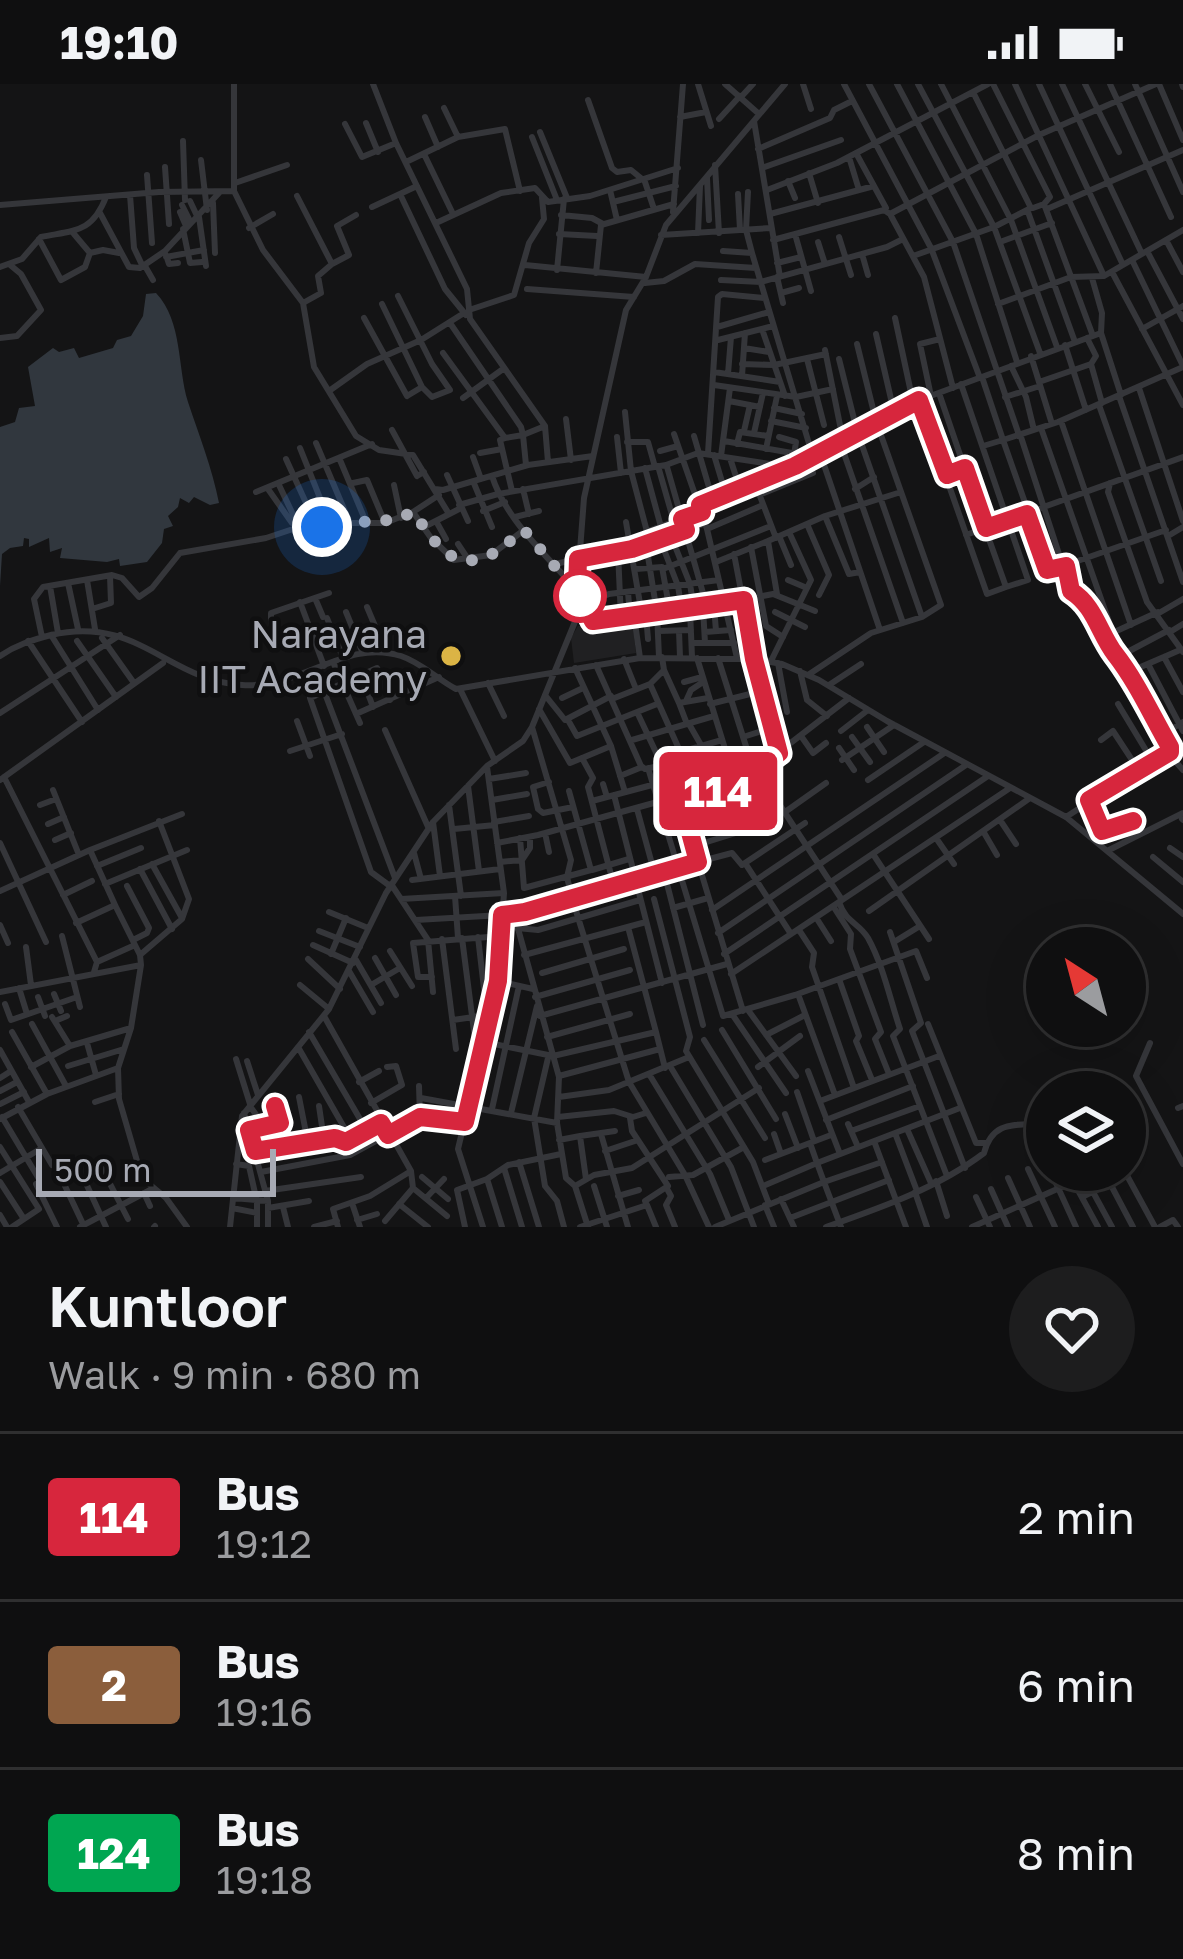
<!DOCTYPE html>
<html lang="en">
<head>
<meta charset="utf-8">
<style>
  :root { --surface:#0f0f10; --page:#1d1d1e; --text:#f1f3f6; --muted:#9b9c9f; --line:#2f2f30 }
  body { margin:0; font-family:"Golos Text",sans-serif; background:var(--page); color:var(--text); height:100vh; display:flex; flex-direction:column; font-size:45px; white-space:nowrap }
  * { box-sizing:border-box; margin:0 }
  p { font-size:39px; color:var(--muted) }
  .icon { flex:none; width:66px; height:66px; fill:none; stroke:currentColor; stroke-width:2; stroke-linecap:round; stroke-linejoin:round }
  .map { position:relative; height:1143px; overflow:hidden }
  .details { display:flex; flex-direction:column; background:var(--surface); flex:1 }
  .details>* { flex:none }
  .badge { padding:0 24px; border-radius:9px; font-size:42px; line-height:78px }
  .needle { width:78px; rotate:324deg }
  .buttons { position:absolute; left:1026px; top:843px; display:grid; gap:24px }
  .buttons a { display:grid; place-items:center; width:120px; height:120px; border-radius:50%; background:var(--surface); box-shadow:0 12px 48px #0002,0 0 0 3px var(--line); font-size:60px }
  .scale { position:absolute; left:36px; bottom:30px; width:240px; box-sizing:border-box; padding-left:12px; border:6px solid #a7aab4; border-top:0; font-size:33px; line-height:42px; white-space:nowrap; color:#a7aab4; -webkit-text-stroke:9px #0f0f10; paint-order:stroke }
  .you { position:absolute; width:60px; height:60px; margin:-30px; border:9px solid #fff; border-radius:50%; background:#1a73e8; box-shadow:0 0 0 18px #1a73e833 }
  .map>.badge { position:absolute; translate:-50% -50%; box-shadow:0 0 0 6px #fff }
  .round { display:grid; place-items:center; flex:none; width:126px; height:126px; border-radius:63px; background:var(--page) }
  .headline { display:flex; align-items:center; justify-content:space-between; height:204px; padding:0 48px }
  h1 { font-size:57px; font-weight:600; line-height:90px }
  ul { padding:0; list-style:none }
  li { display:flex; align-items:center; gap:36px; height:168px; padding:0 48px; border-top:3px solid var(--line) }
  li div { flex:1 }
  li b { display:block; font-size:45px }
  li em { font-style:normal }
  li .badge { min-width:132px; font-weight:700; text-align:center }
  .status { display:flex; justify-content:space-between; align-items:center; height:84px; padding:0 60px; background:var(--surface); direction:ltr }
  .status svg { height:33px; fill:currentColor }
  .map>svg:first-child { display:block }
  .built { fill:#202022 }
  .water { fill:#31373e }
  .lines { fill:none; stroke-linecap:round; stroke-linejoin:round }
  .minor { stroke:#35363a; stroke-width:6 }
  .line-casing { stroke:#fff; stroke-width:27 }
  .line { stroke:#d7263d; stroke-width:18 }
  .walk { stroke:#a7aab4; stroke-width:12; stroke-dasharray:0 21.6 }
  .stop-dot { fill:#fff; stroke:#d7263d; stroke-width:6 }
  .poi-dot { fill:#dbb445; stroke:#0f0f10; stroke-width:4.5 }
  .labels { text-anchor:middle; stroke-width:9; stroke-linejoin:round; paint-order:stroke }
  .poi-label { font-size:39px; fill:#a7aab4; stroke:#0f0f10; text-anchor:end }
</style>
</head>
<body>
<div class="status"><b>19:10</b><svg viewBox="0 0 49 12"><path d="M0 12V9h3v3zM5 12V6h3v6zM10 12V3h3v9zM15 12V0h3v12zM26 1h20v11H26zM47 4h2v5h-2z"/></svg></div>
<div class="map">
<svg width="1183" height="1143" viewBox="0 0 1183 1143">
  <rect width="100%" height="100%" fill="#141415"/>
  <!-- built -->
  <path class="built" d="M632 536 636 569 574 579 571 554 578 542Z"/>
  <!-- water -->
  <path class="water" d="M156 209C183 238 177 282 188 318 199 351 212 384 219 419L210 421 194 413 189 419 180 414 178 423 168 432 173 442 164 445 162 459 147 478 120 482 119 475 107 478 60 474 62 464 50 468 49 454 29 463V455L24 454 23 462 10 464 2 470 0 502V343L15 338 19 324 35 322 28 283 53 264 59 268 74 264 79 274 113 264 117 256 131 252 143 232 146 210Z"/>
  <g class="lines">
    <!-- minor -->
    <path class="minor" d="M234 0V107L263 166 303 219 314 283 356 352 379 366 413 371 449 430
      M373 0 396 59 467 205 470 235 545 342 548 378
      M698 0 711 42
      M725 0 759 30
      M803 0 811 25
      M844 0 931 164 980 294
      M869 0 953 158 1019 351
      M897 0 976 150 1017 278
      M918 0 994 143 1040 269
      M941 0 1011 136 1057 263
      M993 0 1050 113 1044 120
      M1015 0 1104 192
      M1039 0 1123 181
      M1062 0 1142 170
      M1085 0 1119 68
      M1110 0 1171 133
      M1135 0 1183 108
      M1159 0 1183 56
      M1182 0 1183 3
      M741 13 753 0
      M588 16 612 84 617 88 631 86 642 95
      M444 24 458 53
      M425 33 438 63
      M680 33 706 28
      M719 35 740 12
      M754 37 780 193
      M366 39 378 68
      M345 40 362 73 396 59
      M540 48 567 114
      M532 53 557 116
      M183 57 185 116
      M758 65 830 34 834 26 852 17
      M856 69 886 124
      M424 70 453 130
      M849 73 859 106
      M201 76 207 126
      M406 78 458 53 505 45 520 107
      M715 81 719 149
      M165 83 169 140
      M762 84 841 56
      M809 89 818 119
      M147 91 152 159
      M707 94 709 136
      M644 95 654 125
      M788 97 795 114
      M235 99 287 81
      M610 106 617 136
      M767 106 837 79 988 0
      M748 108 746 146 752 169 813 373
      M400 110 445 205 466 231
      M738 110 740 146
      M130 111 134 164 143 183
      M297 112 332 180 318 192 321 209 303 219
      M190 117 198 134
      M613 118 676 102
      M213 119 215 169
      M0 121 159 108 234 107
      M182 121 191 139
      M372 123 417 102
      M1033 124 1044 120 1093 252
      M1047 125 1183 66
      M180 128 186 142
      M673 128 683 0
      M1028 128 1075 258
      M100 129 129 183 140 184 165 167 219 109
      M770 130 874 102
      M890 130 924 193 953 304
      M561 131 592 134 603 140
      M199 133 206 182
      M436 139 501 109 535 104 548 118 590 112 678 84
      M249 144 273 130
      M183 145 190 179 202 178
      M698 149 700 102
      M74 150 90 169 103 166 119 169
      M559 150 597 152
      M795 150 811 207
      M661 151 771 144
      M839 153 851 191
      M39 155 61 196 85 183 90 169
      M773 156 884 126 890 130 1039 51 1156 0
      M1166 156 1183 188
      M818 158 825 180
      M1000 158 1052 139
      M723 167 752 169
      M1147 167 1183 235
      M862 170 868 191
      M166 171 169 180 178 179
      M913 172 994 143 1031 124 973 8
      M166 173 204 166
      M1132 176 1183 282
      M777 179 801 173
      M332 180 349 171 337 142 356 131
      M525 181 646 193
      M145 182 153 196
      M0 183 22 175 41 153C75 146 92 149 106 113
      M557 186 564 115
      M1112 188 1183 321
      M596 189 601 141 674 120
      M777 193 783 219
      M721 196 761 198 887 163 903 155
      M645 199 664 197 695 180 756 184
      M527 205 634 213
      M781 209 799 204
      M382 220 422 303
      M998 220 1071 193 1104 192 1183 146
      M469 226 514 211 529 159 544 135 542 114
      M364 234 407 312 422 303 432 313 450 306 432 280 398 212
      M895 234 913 318
      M450 239 521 343 523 351 505 354
      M717 243 769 228
      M762 245 785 312
      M1142 245 1183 222
      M1101 249 1121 311
      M876 250 894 328
      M0 254 17 252 41 226 21 190 9 180
      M1087 254 1096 272 1091 280 1102 319
      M718 256 773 242
      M1065 261 1086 326
      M744 264 769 268
      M825 266 843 356
      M443 269 505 354 500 356 512 407
      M1031 272 1052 340
      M807 275 824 341
      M839 275 857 347 922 533
      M742 280 774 281 826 270
      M1011 282 1026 313 1034 346
      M714 288 780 298
      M728 290 731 253
      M742 292 745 249
      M982 293 1003 356 983 362
      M1039 298 1091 280
      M961 300 1028 496 1006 503 985 444 966 451
      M714 301 796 313 833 305
      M1139 304 1183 437
      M329 307 367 280 421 256 464 229
      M939 309 985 444 1183 373
      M931 312 920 260 940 255
      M1119 312 1183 498
      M1005 313 1040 302
      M463 314 503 285
      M919 316 987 510 1006 503
      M729 317 760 323
      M1099 321 1161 497
      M774 324 802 330
      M625 328 631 387 650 459
      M566 335 571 376
      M771 337 806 344
      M1061 337 1131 541
      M1041 344 1113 549
      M392 346 417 392 424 388
      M744 347 750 321
      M754 349 763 309
      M674 350 707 445 737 574
      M1020 350 1071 507C1094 521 1099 547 1114 568 1135 598 1154 631 1171 665L1066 733
      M694 352 713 417
      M617 353 621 389
      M779 353 796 358 794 371
      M724 357 792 369 795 382
      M627 358H648L655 383
      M840 358 903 539
      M316 359 350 439
      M737 360 740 348 768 352
      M300 364 330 439
      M766 365 777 312
      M660 367 678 362
      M480 369 502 365
      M708 369 718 213 722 210 765 214
      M820 369 880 546
      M714 371 726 411
      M721 372 730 304
      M473 373 481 395
      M730 374 740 405
      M286 375 317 443
      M340 376 366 438
      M526 381 523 351 545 342
      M658 382 674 438
      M667 383 707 523
      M645 384 661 443
      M447 391 468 437
      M492 392C506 436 546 471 577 506
      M473 397 492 443
      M353 399 367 396 385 439
      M755 399 776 454
      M1110 399 1108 408 1147 518 1183 568
      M279 401 298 441
      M394 401 401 434
      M268 405 292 439 317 444 336 439H385L413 428 439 411
      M435 405 443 406 528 381 593 372
      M523 405 529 430
      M855 405 874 393
      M256 408 372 360
      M759 411 813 389
      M459 421 498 410 666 381 698 369 790 383
      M700 421 795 382 906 321 1101 249 1102 229 1092 194
      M483 427 505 418
      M413 428 431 454 454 476 491 471 524 446
      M825 432 849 490 860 488
      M515 433 539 427
      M436 437 446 455
      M626 438 642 531
      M807 440 829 491 819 511
      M424 443 461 424
      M656 445 678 502 682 527
      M707 445 763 421
      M1166 446 1049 487 1003 356 1058 338 1183 283
      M646 448 702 427
      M671 452 690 500 694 525
      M779 452 791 481
      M1168 452 1183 443
      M768 457 825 432 901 408
      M458 460 468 475
      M646 460 657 529 659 573
      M751 463 766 542 783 553
      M618 468 621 534
      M734 470 754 575 779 669
      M716 478 768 457 777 510
      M554 480 632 465 706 439
      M636 485 662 483 670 528
      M663 485 771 442
      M87 496 95 545
      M788 496 807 504
      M68 499 78 545
      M50 502 58 549
      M628 508 630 533
      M315 514 323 533
      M300 518 324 582
      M582 521 609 510 719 496
      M714 522 716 547
      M367 523 386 568
      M583 523 590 534 598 537 690 526 773 510 815 527
      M703 524 705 559
      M92 525 111 519 110 492
      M690 526 692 573
      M346 528 362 567
      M775 528 805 543
      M1159 529 1183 515
      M646 531 648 555
      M634 532 640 574
      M327 534 343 574
      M657 536 682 535
      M271 540V529L329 509
      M659 547 691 546
      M679 547 680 573
      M705 548 731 546
      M1170 548 1183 540
      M1110 550 1158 528
      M51 551 98 626
      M42 553 34 515 43 503 112 491 122 494 139 513 152 504 180 469 266 454 302 442
      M102 554 134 599
      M28 557 82 638
      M77 557 116 613
      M692 559H734
      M0 572C16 561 32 556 51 551 138 531 167 596 242 601 303 605 345 554 401 572 422 579 437 595 456 605L640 574 754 575 782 580 819 596 887 637 1066 733 1183 830
      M662 573 664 586 650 600 687 683
      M1118 573 1169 546
      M1164 573 1183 608
      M718 574 751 678
      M624 575 636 605
      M771 577 811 496 789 448
      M333 578 360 639
      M778 579 787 628
      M1148 580 1183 647
      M596 581 641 682 645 685 668 680 676 703
      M575 584 611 662 625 708
      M664 586 679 619 708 614
      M800 587 807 616 827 632
      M1129 588 1180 566
      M361 591 373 623
      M808 591 871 549 922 533 941 521 876 337 857 260
      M684 598 702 593
      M488 599 504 632
      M829 601 861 580
      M460 605 495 677
      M324 607 395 794
      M545 611 565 636 611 612
      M562 614 583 604
      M612 615 650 600
      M390 616 377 584 310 614 371 788 390 802
      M686 617 691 606 703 598
      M679 619 687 640
      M710 620 750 610
      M1118 620 1153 678
      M539 625 570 679 611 662
      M637 628 661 679
      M0 629 120 551
      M356 630 439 593
      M568 636 577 652 657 620
      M297 637 310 672
      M689 640 701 661
      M532 643 571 776 567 793 572 814 629 998 685 1091 709 1143
      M867 643 884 668
      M385 646 429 745
      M841 647 868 626
      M1163 650 1183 638
      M801 652 813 669 826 659
      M743 653 772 644
      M852 653 870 678
      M632 656 714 632
      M1101 656 1113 647 1138 685
      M839 664 854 686
      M691 665 722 656
      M290 667 342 650
      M582 674 593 694 588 703 614 802
      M842 676 894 641
      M1175 677 1183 686
      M648 684 723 932 795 911 916 867 927 894
      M757 686 842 816
      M673 688 726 669
      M741 688 749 668 765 665
      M620 692 642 683
      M4 693 97 878 94 888
      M489 695 526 689
      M0 696 163 579
      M868 696 924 658
      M549 698 533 703 538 725 543 729 573 723
      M603 700 607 713
      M468 702 479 787
      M676 705 731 684 697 574
      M53 706 79 771
      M614 711 662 899
      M492 716 527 710
      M1089 716 1102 747 1133 737
      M592 717 652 701
      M682 719 694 762 739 748
      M40 721 56 715
      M449 721 461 812
      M637 725 655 791
      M785 728 826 699
      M1182 735 1183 736
      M1000 736 1016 760
      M433 738 440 792
      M494 738 529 732
      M48 740 64 733
      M454 745 495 741
      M983 747 997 771
      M545 749 549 768
      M520 754 524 804 591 786 569 707
      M936 754 954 780
      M55 756 71 749
      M0 759 46 858
      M497 759 538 751 679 712 682 719 740 698 849 614
      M1170 764 1183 773
      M90 766 115 821
      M1109 766 1183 729
      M414 769 421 795
      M873 770 929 855
      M1153 773 1183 798
      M522 776 530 764V753
      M500 778 522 776
      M745 779 791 850
      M152 780 182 834
      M97 782 141 764
      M140 785 172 845
      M592 786 629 775
      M664 788 703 941
      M412 796 500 785
      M105 800 187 766
      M391 800 428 856 433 908
      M127 802 149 844 147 849 133 856
      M0 807 90 766 182 730
      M63 811 92 797
      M455 812 458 854
      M401 815 504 809
      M654 815 690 953 686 967 753 1078 769 1120
      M839 818C846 839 858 838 868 854 883 881 890 915 900 945L893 952 947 1092
      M833 822 851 850 850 865 881 948 875 955 889 990
      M673 824 708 814
      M712 826 943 670
      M869 827 1030 714
      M329 828 368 844
      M514 830 559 993 557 1039 566 1094 575 1102 588 1143
      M515 830 698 778 694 762
      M817 835 831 857
      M416 836 502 831
      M76 839 115 821 140 871 141 881 131 944 118 984 119 1015 142 1094 166 1114 187 1143
      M0 841 8 859
      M517 844 538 846 640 816
      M799 846 814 869 812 883 854 1004
      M319 847 360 863
      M890 848 921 939 912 947 965 1084
      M718 849 966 681
      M62 852 80 923
      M478 853 487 931
      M462 854 475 955
      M442 855 456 965
      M894 858 920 842
      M313 861 353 879
      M26 863 31 901
      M390 867 412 902
      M331 870 346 834
      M724 870 988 692
      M140 871 182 835 189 815 159 737
      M524 871 646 838
      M375 874 396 911
      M308 875 340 905
      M356 876 381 919
      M97 878 135 861
      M349 887 373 928
      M542 889 624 865
      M731 890 1010 704
      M432 893H418L413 859 501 852
      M839 895 859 952 856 957 872 996
      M498 897 533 905
      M300 901 329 925
      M371 901 400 884
      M19 904 27 930
      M0 908 141 881
      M54 910 61 927
      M798 910 835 1011
      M38 913 45 932
      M535 913 630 886
      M5 920 11 936 77 913
      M748 926 796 992
      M743 927 698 778 732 769 742 781 805 739
      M732 930 786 1009
      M324 932 411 1087 370 1112 333 1125 338 1143
      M540 932 727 880
      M52 933 70 962
      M453 936 487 931
      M55 937 67 932
      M32 940 66 1002
      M928 940 976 1059H987
      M722 946 776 1035
      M12 948 47 1010
      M309 948 360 1035
      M656 948 665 984
      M766 951 805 931
      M547 953 630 930
      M704 956 765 1054
      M484 958 553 972 656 948 628 843
      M87 959 96 991
      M1150 959 1136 992 1183 1080
      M298 963 345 1045 342 1054
      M0 966 29 1018
      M548 974 534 1034 545 1102 557 1117 564 1143
      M236 975 250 1020
      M247 977 258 1011
      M68 982 124 965
      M670 982 731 1083 754 1143
      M31 983 70 962 131 944
      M758 983 800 952
      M808 987 840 1070
      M649 990 710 1090 729 1136
      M559 992 660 965
      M0 994 11 987
      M359 998 379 987
      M419 1002 420 1033
      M0 1007 17 998
      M797 1008 814 1057
      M299 1013 308 1059
      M559 1013 609 1006 689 973
      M421 1014 557 1039
      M820 1017 939 972
      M95 1018 119 1010
      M371 1019 402 1001 396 982 387 983
      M0 1020 24 1008
      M319 1022 324 1056
      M18 1023 52 1081
      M1178 1024 1183 1022
      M252 1025 265 1043
      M492 1025 519 902
      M244 1029 268 1117V1143
      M511 1029 537 922
      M785 1030 798 1064
      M2 1033 39 1095
      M558 1033 614 1027 633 1033 646 1029
      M0 1035 47 1010 118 984
      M826 1036 913 1002
      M848 1040 858 1063
      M907 1045 931 1099
      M249 1046 280 1039 275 1021
      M851 1047 920 1022
      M895 1049 917 1107
      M601 1050 628 1143
      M774 1050 781 1070
      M580 1052 615 1047
      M559 1056 580 1052 586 1095
      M874 1057 906 1143
      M0 1063 39 1125 24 1135
      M255 1067 335 1054 347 1058 381 1039
      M605 1067 638 1056
      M765 1076 831 1051
      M1045 1077 1047 1080
      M519 1078 539 1143
      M236 1080 249 1082 257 1118V1143
      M102 1084 128 1135
      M504 1084 522 1143
      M1028 1085 1055 1143
      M1050 1086 1076 1143
      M1067 1086 1098 1143
      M1103 1086 1133 1143
      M1124 1086 1155 1143
      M411 1087 413 1104 447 1132
      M261 1088 350 1071 420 1033 465 1038
      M0 1089 42 1064
      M1082 1090 1091 1109
      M422 1093 448 1115
      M669 1093 693 1091 744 1063
      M1008 1094 1030 1143
      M84 1095 106 1143
      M487 1095 508 1081 561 1070
      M936 1097 947 1132
      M0 1098 24 1135 12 1143
      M36 1100 57 1143
      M65 1102 83 1140
      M575 1102 594 1091 632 1084 759 1004
      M594 1102 607 1143
      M763 1102 817 1079 810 1059
      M666 1103 671 1112 666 1121 675 1143
      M991 1105 1008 1143
      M265 1107 361 1093
      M915 1108 927 1143
      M1093 1108 1112 1143
      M144 1109 150 1122
      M618 1112 639 1106
      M976 1113 990 1143
      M1082 1113 1127 1091
      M233 1114 268 1117
      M426 1114 444 1095
      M781 1115 794 1143
      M352 1119 360 1143
      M399 1120 428 1143
      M647 1121 656 1143
      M765 1121 774 1143
      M283 1123 288 1143
      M232 1124 257 1129
      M268 1124 309 1117
      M0 1131 7 1143
      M790 1134 889 1096
      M357 1136 377 1130
      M385 1137 413 1104
      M80 1143 152 1105
      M154 1143 155 1142
      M230 1143 242 1032 329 925 386 809 433 738 487 682 523 657 532 643 581 523 577 506 584 414 626 226 646 193 666 141 785 0
      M314 1143 337 1137
      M465 1143 457 1106 487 1095 502 1143
      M483 1143 458 1065 498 897 504 809 487 683
      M580 1143 647 1121 645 1117 668 1102 632 1047 630 1034
      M715 1143 824 1098 817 1079 960 1024
      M826 1143C880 1124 938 1104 984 1069 993 1035 1016 1042 1047 1039
      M841 1143 824 1098 882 1078
      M972 1143 1073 1098
      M1160 1143 1173 1136 1178 1143"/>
  </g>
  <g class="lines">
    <defs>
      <path id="line" d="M275 1022 280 1039 249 1046 255 1067 335 1054 346 1058 381 1039 388 1051 420 1033 465 1038 498 897 502 831 525 828 698 778 682 719 737 700 779 669 754 575 744 516 593 537 577 506 578 475 632 465 686 446 682 435 702 428 700 421 795 382 919 316 947 391 965 384 986 444 1027 430 1047 486 1066 482 1071 507C1095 522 1099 549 1115 570 1137 598 1152 632 1170 663V668L1089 716 1102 747 1133 737"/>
    </defs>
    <!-- line casing -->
    <use href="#line" class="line-casing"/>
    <!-- line -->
    <use href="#line" class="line"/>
    <!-- walk -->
    <path class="walk" d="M322 443C354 433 380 444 413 428 434 456 451 491 492 470 503 465 513 453 524 446L580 512"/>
  </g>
  <!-- markers -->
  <circle class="stop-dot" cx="580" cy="512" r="24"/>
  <circle class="poi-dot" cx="451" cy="572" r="12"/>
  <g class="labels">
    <!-- poi labels -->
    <g class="poi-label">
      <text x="427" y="564">Narayana<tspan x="427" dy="45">IIT Academy</tspan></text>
    </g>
  </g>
</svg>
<div class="buttons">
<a><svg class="needle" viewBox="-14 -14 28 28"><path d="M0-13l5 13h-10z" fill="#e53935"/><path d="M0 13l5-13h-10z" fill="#9b9c9f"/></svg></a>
<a><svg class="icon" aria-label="layers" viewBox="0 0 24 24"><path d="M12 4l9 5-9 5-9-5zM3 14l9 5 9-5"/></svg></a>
</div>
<div class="scale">500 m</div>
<div class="you" style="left:322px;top:443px"></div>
<b class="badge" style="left:718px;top:707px;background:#d7263d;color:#fff">114</b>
</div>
<section class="details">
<div class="headline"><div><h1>Kuntloor</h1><p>Walk · 9 min · 680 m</p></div><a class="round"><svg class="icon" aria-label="heart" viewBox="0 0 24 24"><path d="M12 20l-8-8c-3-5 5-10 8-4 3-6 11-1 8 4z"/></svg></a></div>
<ul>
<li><span class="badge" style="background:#d7263d;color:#fff">114</span><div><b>Bus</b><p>19:12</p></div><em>2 min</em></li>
<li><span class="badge" style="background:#8b5e3c;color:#fff">2</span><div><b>Bus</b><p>19:16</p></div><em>6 min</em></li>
<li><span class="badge" style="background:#00a651;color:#fff">124</span><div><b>Bus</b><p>19:18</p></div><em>8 min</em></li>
</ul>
</section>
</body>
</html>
